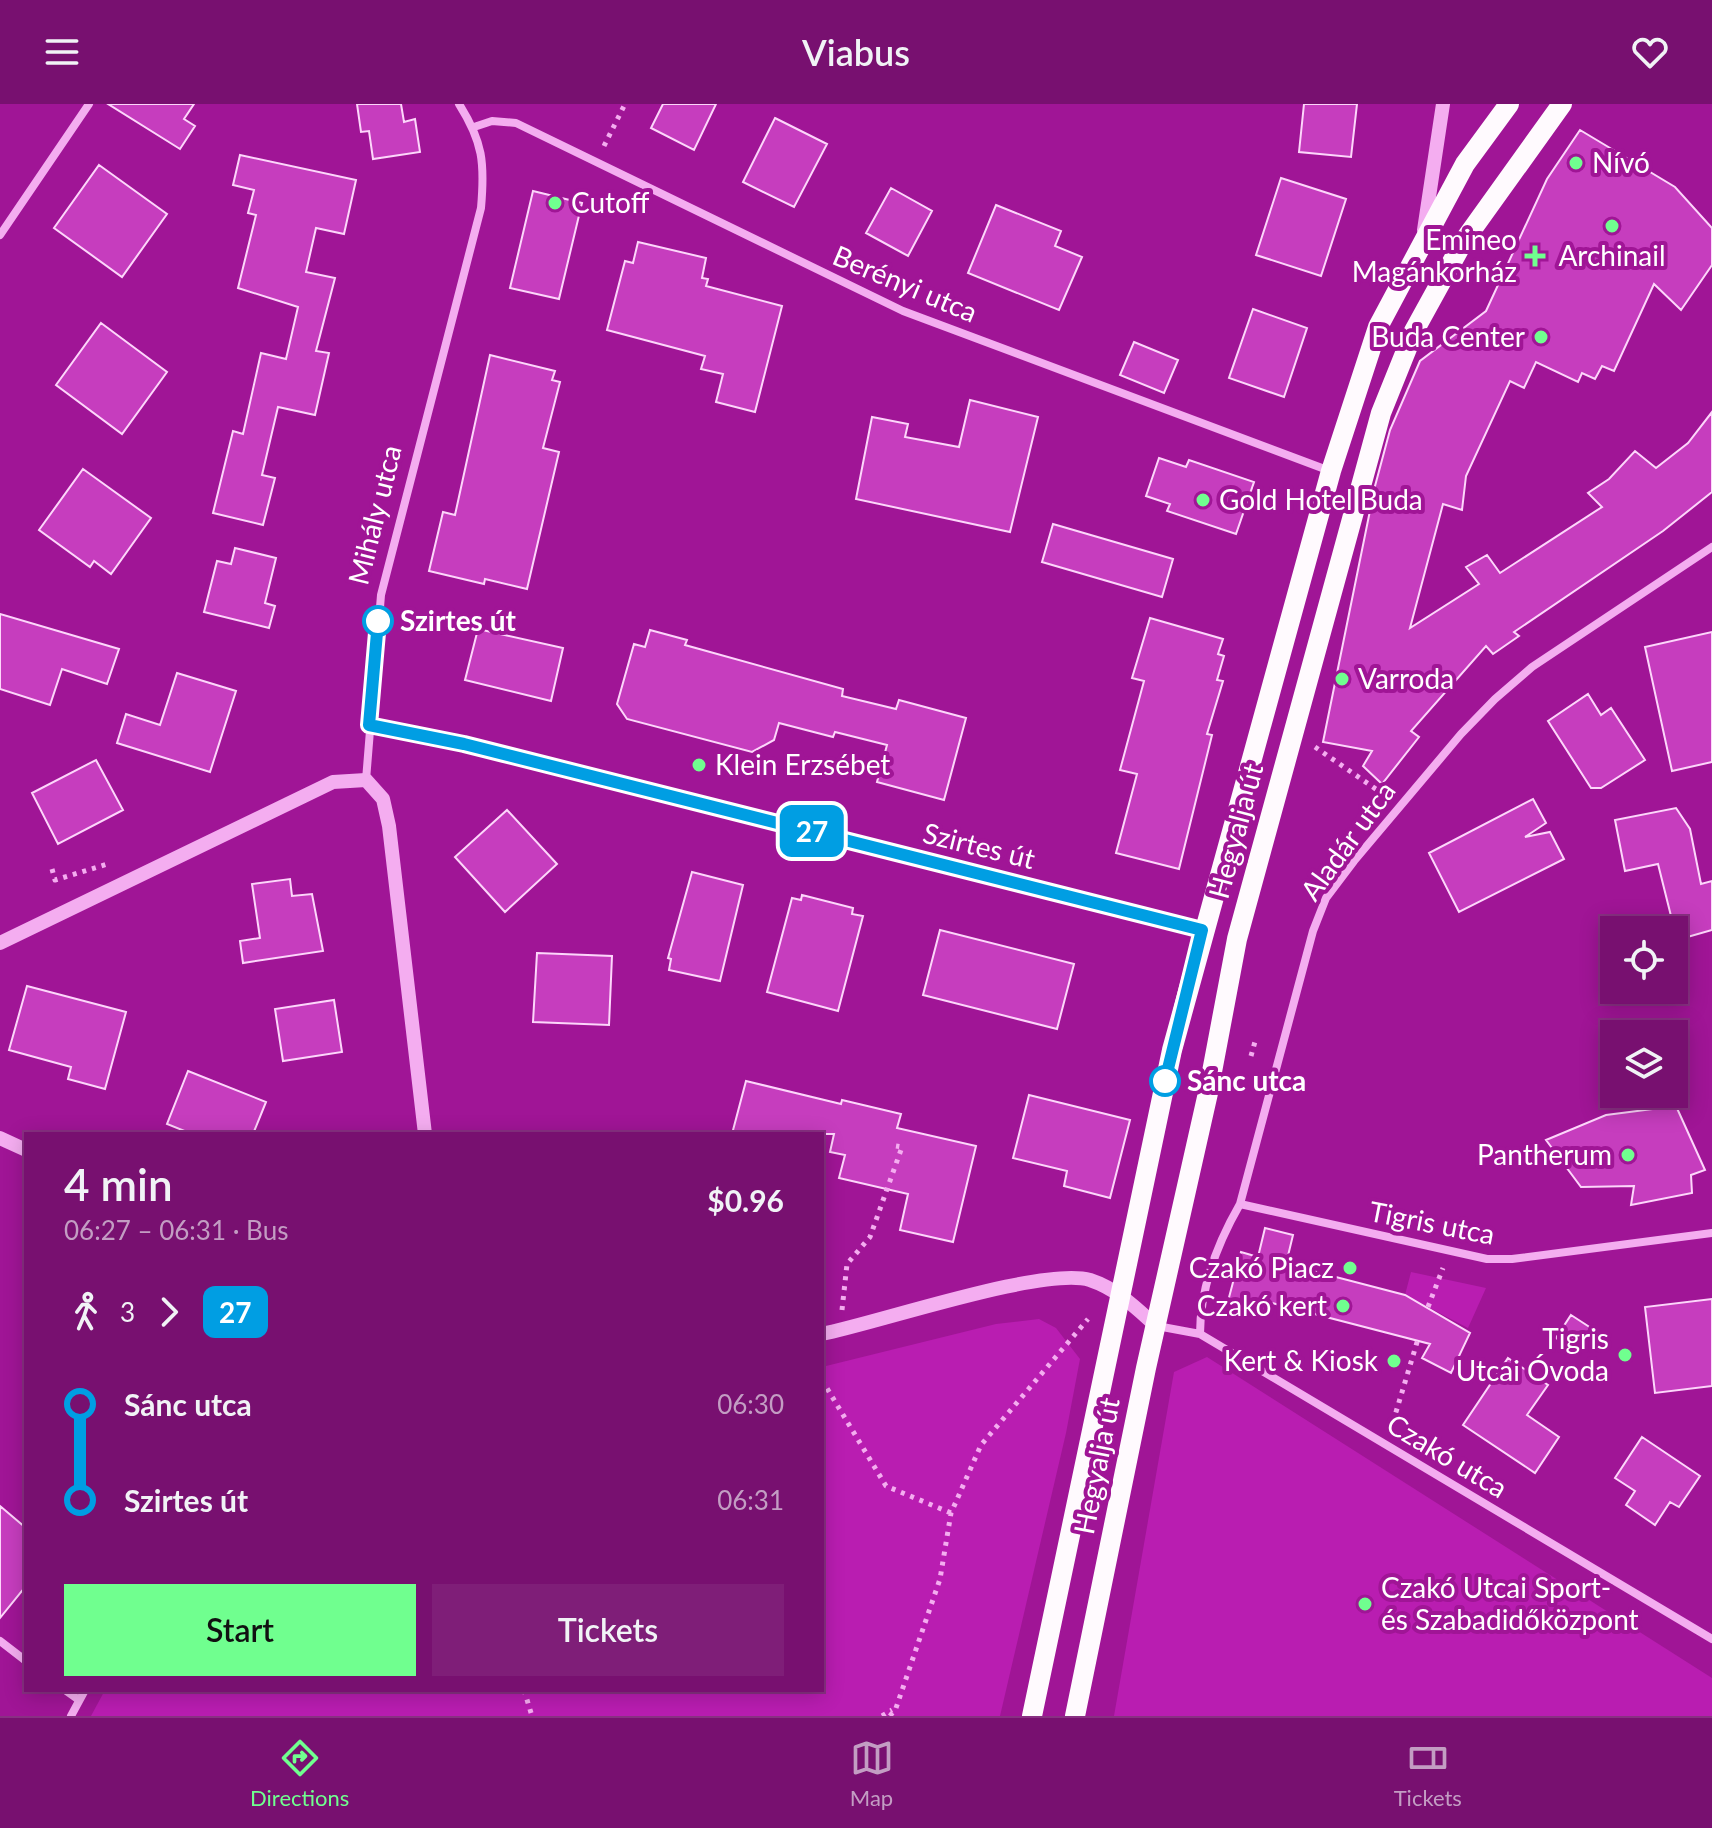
<!DOCTYPE html>
<html lang="en">
<head>
<meta charset="utf-8">
<style>
  :root { --surface:#781070; --page:#7f1e78; --text:#f1f3f6; --muted:#c39dc3; --line:#893083; --accent:#70ff8f }
  body { margin:0; font-family:Lato,sans-serif; background:var(--page); color:var(--text); height:100vh; display:flex; flex-direction:column; font-size:30px; white-space:nowrap }
  * { box-sizing:border-box; margin:0 }
  p { font-size:26px; color:var(--muted) }
  .icon { flex:none; width:44px; height:44px; fill:none; stroke:currentColor; stroke-width:2; stroke-linecap:round; stroke-linejoin:round }
  .map { position:relative; flex:1; overflow:hidden }
  .sheet { position:absolute; left:24px; top:1028px; width:800px; height:560px; display:flex; flex-direction:column; background:var(--surface); border-radius:0px; box-shadow:0 4px 20px #0003,0 0 0 2px var(--line) }
  .sheet>* { flex:none }
  .badge { padding:0 16px; border-radius:12px; font-size:28px; line-height:52px }
  .controls { position:absolute; left:1600px; top:812px; display:grid; gap:16px }
  .controls a { display:grid; place-items:center; width:88px; height:88px; border-radius:0px; background:var(--surface); box-shadow:0 4px 20px #0003,0 0 0 2px var(--line); font-size:40px }
  .map>.badge { position:absolute; translate:-50% -50%; box-shadow:0 0 0 4px #fff }
  .legs { display:flex; align-items:center; gap:12px; height:88px; padding:0 40px; font-size:26px }
  .legs p { margin-inline-start:auto }
  .summary { display:flex; align-items:center; justify-content:space-between; height:136px; padding:0 40px }
  h1 { font-size:44px; font-weight:600; line-height:60px }
  .primary-button { display:flex; gap:16px; margin-top:auto; padding:16px 40px }
  .primary-button a { flex:1; height:92px; border-radius:0px; background:var(--accent); color:#111; font-size:32px; font-weight:600; line-height:92px; text-align:center }
  .primary-button a+a { background:var(--page); color:var(--text) }
  ul { padding:0 40px; list-style:none }
  li { display:flex; align-items:center; gap:28px; height:96px; font-size:30px }
  li i { display:grid; place-items:center; width:12px; height:100%; margin:0 10px; background:currentColor }
  li i::after { content:''; width:20px; height:20px; margin:-10px; border:6px solid; border-radius:50%; background:var(--surface) }
  li p { margin-inline-start:auto }
  li:first-child i { background:linear-gradient(#0000 50%,currentColor 0) }
  li:last-child i { background:linear-gradient(currentColor 50%,#0000 0) }
  header { display:flex; justify-content:space-between; align-items:center; height:104px; padding:0 40px; background:var(--surface); font-size:36px; font-weight:600 }
  .dock { display:flex; justify-content:space-around; align-items:center; height:112px; border-top:2px solid var(--line); background:var(--surface); font-size:22px; color:var(--muted) }
  .dock a { display:grid; justify-items:center; gap:4px }
  .dock .selected { color:var(--accent) }
  .map>svg:first-child { display:block }
  .green { fill:#b91db1 }
  .building { fill:#c63dbe; stroke:#fdd6fb; stroke-width:2 }
  .lines { fill:none; stroke-linecap:round; stroke-linejoin:round }
  .path { stroke:#f4adf0; stroke-width:5; stroke-dasharray:4 6; stroke-linecap:butt }
  .minor { stroke:#f4adf0; stroke-width:8 }
  .tertiary { stroke:#f4adf0; stroke-width:14 }
  .primary { stroke:#fffafe; stroke-width:20 }
  .line-1-casing { stroke:#fff; stroke-width:18 }
  .line-1 { stroke:#009ee3; stroke-width:12 }
  .poi-dot { fill:#70ff8f; stroke:#a01596; stroke-width:3 }
  .stop-1-dot { fill:#fff; stroke:#009ee3; stroke-width:4 }
  .labels { text-anchor:middle; stroke-width:8; stroke-linejoin:round; paint-order:stroke }
  .poi-label { font-size:28px; fill:#fff; stroke:#a01596; text-anchor:end }
  .street-label { font-size:28px; fill:#fff; stroke:#a01596 }
  .stop-label { font-size:28px; font-weight:bold; fill:#fff; stroke:#a01596; text-anchor:start }
</style>
</head>
<body>
<header><svg class="icon" aria-label="menu" viewBox="0 0 24 24"><path d="M4 6h16M4 12h16M4 18h16"/></svg>Viabus<svg class="icon" aria-label="heart" viewBox="0 0 24 24"><path d="M12 20l-8-8c-3-5 5-10 8-4 3-6 11-1 8 4z"/></svg></header>
<div class="map">
<svg width="1712" height="1612" viewBox="0 0 1712 1612">
  <rect width="100%" height="100%" fill="#a01596"/>
  <!-- green -->
  <path class="green" d="M1411 1168 1486 1184 1468 1224 1405 1191Z
    M1039 1215 1056 1224 1080 1255 1066 1329 1000 1612H91L105 1586H822V1263L996 1220Z
    M1207 1253 1712 1574V1612H1114L1174 1268Z"/>
  <!-- building -->
  <path class="building" d="M108 0H194L184 15 195 22 180 45Z
    M357 0H401L404 18 415 15 420 48 373 55 369 27 361 28Z
    M663 0H716L694 46 651 24Z
    M1304 0H1357L1351 53 1299 48Z
    M775 14 827 40 794 103 743 78Z
    M1580 26 1675 83 1712 124V161L1681 206 1654 180 1614 267 1602 262 1595 275 1582 269 1578 278 1536 258 1524 284 1510 277 1466 372 1462 406 1443 400 1410 524 1479 480 1466 463 1487 451 1500 469 1602 403 1588 389 1609 375 1635 347 1656 364 1688 339 1712 308V388L1663 427 1514 528 1519 532 1493 550 1486 542 1411 627 1419 633 1382 680 1363 662 1372 647 1323 638 1375 382 1390 326 1420 257 1486 207 1547 75Z
    M240 51 356 76 344 130 316 124 306 168 335 174 316 247 329 249 315 311 278 303 262 371 275 374 263 421 213 409 233 327 243 330 261 249 286 255 298 203 238 184 256 111 248 109 254 86 233 81Z
    M99 61 167 110 122 173 54 124Z
    M1281 74 1346 95 1321 172 1256 151Z
    M891 84 932 107 908 152 866 129Z
    M533 87 582 99 559 195 510 184Z
    M996 101 1061 127 1055 142 1082 153 1059 206 968 169Z
    M638 138 706 154 702 174 708 175 706 182 782 202 755 308 716 298 723 270 701 265 705 252 607 226 625 157 633 159Z
    M1253 205 1307 224 1284 293 1229 274Z
    M101 219 167 268 122 330 56 281Z
    M1134 238 1178 256 1164 289 1120 271Z
    M490 251 555 267 552 276 560 278 543 344 559 348 527 485 485 475 484 480 429 467 443 408 455 411Z
    M970 296 1038 313 1010 428 856 395 872 313 908 320 905 333 959 343Z
    M1159 354 1186 363 1189 356 1254 378 1236 430 1167 407 1170 400 1146 392Z
    M83 365 151 414 111 470 94 457 90 463 39 426Z
    M1053 420 1173 455 1162 493 1042 458Z
    M235 444 276 454 265 499 275 502 269 524 204 508 217 457 231 460Z
    M0 510 119 545 107 580 62 565 50 601 0 585Z
    M1150 514 1223 535 1218 550 1224 552 1217 576 1223 577 1207 630 1212 631 1179 765 1116 749 1137 670 1120 666 1144 577 1132 574Z
    M478 525 563 544 551 597 465 576Z
    M650 526 687 536 685 541 843 585 842 592 896 605 899 596 966 614 944 696 877 678 887 641 835 628 833 633 779 619 774 636 752 648 627 615 617 600 634 540 645 543Z
    M1712 528V658L1672 667 1645 543Z
    M177 569 236 587 210 668 117 639 126 610 160 621Z
    M1588 590 1601 611 1611 604 1645 656 1601 684H1591L1548 617Z
    M96 656 123 706 58 740 32 689Z
    M1533 695 1546 719 1525 733 1550 728 1564 755 1459 808 1429 749Z
    M1676 704 1690 725 1701 780 1712 777V826L1677 836 1658 760 1625 767 1615 716Z
    M507 706 557 760 505 808 455 753Z
    M692 768 743 781 720 877 669 866 671 855 668 854Z
    M290 775 292 792 312 790 323 847 243 859 240 837 260 834 252 780Z
    M802 791 853 804 852 810 863 812 838 907 767 888 792 794 801 796Z
    M940 826 1074 860 1057 925 923 891Z
    M537 849 612 852 609 921 533 918Z
    M27 882 126 908 105 985 68 975 71 963 9 946Z
    M334 896 342 948 283 957 275 905Z
    M188 967 266 998 253 1030H192L167 1020Z
    M746 977 841 1000 842 996 901 1010 897 1024 976 1042 953 1138 900 1126 908 1090 839 1074 845 1051 830 1048 834 1030H732Z
    M1029 991 1130 1016 1110 1094 1064 1082 1067 1067 1013 1054Z
    M1676 1002 1705 1066 1691 1071 1692 1089 1631 1101 1634 1082 1581 1083 1546 1036 1606 1011Z
    M1265 1124 1293 1131 1286 1160 1405 1191 1470 1229 1451 1269 1422 1254 1430 1240 1272 1199 1268 1212 1227 1201 1241 1148 1258 1153Z
    M1712 1195V1282L1655 1289 1645 1203Z
    M1571 1211 1591 1224 1576 1247 1556 1234Z
    M1508 1254 1548 1281 1527 1311 1559 1333 1535 1369 1463 1321Z
    M1642 1333 1700 1372 1679 1403 1670 1398 1655 1421 1626 1401 1635 1387 1615 1374Z
    M0 1402 26 1424V1482L0 1514Z"/>
  <g class="lines">
    <!-- path -->
    <path class="path" d="M604 42 625 0
      M1315 643 1383 690
      M52 765 55 776 111 759
      M1251 952 1256 934
      M1428 1203 1443 1164
      M842 1206 847 1160 870 1133 902 1043 896 1042
      M822 1276 886 1382 951 1409
      M1393 1318 1418 1235
      M524 1586 532 1612
      M882 1612 892 1606
      M890 1612 896 1604 940 1475 951 1409 981 1341 1088 1215"/>
    <!-- minor -->
    <path class="minor" d="M474 23 492 17 516 19 903 207 1330 367
      M0 131 89 0
      M369 621 464 640 1202 826
      M366 676 381 491 481 104C485 59 483 38 459 0
      M1240 1100 1487 1155H1512L1712 1129
      M1157 1222 1200 1230 1712 1535
      M1200 1230C1200 1184 1217 1140 1240 1100L1313 827 1326 794 1354 757 1461 630 1495 595 1532 563 1712 443
      M0 1537 26 1557
      M65 1586 79 1596
      M71 1612 85 1586"/>
    <!-- tertiary -->
    <path class="tertiary" d="M1424 126 1443 0
      M0 839 333 678 366 676 383 695 389 722 425 1030
      M0 1034 26 1046
      M822 1230C878 1219 1044 1162 1090 1176 1117 1185 1135 1203 1155 1221"/>
    <!-- primary -->
    <path class="primary" d="M1032 1612 1172 946 1331 367 1378 223 1465 60 1509 0
      M1075 1612 1146 1264 1208 989 1237 835 1381 309 1414 227 1463 138 1562 0"/>
  </g>
  <g class="lines">
    <defs>
      <path id="line-1" d="M378 517 369 621 464 640 1202 826 1165 977"/>
    </defs>
    <!-- line-1 casing -->
    <use href="#line-1" class="line-1-casing"/>
    <!-- line-1 -->
    <use href="#line-1" class="line-1"/>
  </g>
  <!-- markers -->
  <g class="poi-dot">
    <circle cx="1576" cy="59" r="8"/>
    <circle cx="555" cy="99" r="8"/>
    <circle cx="1612" cy="122" r="8"/>
    <path d="M1531 140h8v8h8v8h-8v8h-8v-8h-8v-8h8z"/>
    <circle cx="1541" cy="233" r="8"/>
    <circle cx="1203" cy="396" r="8"/>
    <circle cx="1342" cy="575" r="8"/>
    <circle cx="699" cy="661" r="8"/>
    <circle cx="1628" cy="1051" r="8"/>
    <circle cx="1350" cy="1164" r="8"/>
    <circle cx="1343" cy="1202" r="8"/>
    <circle cx="1625" cy="1251" r="8"/>
    <circle cx="1394" cy="1257" r="8"/>
    <circle cx="1365" cy="1500" r="8"/>
  </g>
  <g class="stop-1-dot">
    <circle cx="378" cy="517" r="14"/>
    <circle cx="1165" cy="977" r="14"/>
  </g>
  <g class="labels">
    <!-- poi labels -->
    <g class="poi-label">
      <text x="1592" y="69" text-anchor="start">Nívó</text>
      <text x="571" y="109" text-anchor="start">Cutoff</text>
      <text x="1517" y="146">Emineo<tspan x="1517" dy="32">Magánkorház</tspan></text>
      <text x="1612" y="162" text-anchor="middle">Archinail</text>
      <text x="1525" y="243">Buda Center</text>
      <text x="1219" y="406" text-anchor="start">Gold Hotel Buda</text>
      <text x="1358" y="585" text-anchor="start">Varroda</text>
      <text x="715" y="671" text-anchor="start">Klein Erzsébet</text>
      <text x="1612" y="1061">Pantherum</text>
      <text x="1334" y="1174">Czakó Piacz</text>
      <text x="1327" y="1212">Czakó kert</text>
      <text x="1609" y="1245">Tigris<tspan x="1609" dy="32">Utcai Óvoda</tspan></text>
      <text x="1378" y="1267">Kert &amp; Kiosk</text>
      <text x="1381" y="1494" text-anchor="start">Czakó Utcai Sport-<tspan x="1381" dy="32">és Szabadidőközpont</tspan></text>
    </g>
    <!-- street labels -->
    <g class="street-label">
      <text transform="translate(905 180) rotate(23)" y="10">Berényi utca</text>
      <text transform="translate(375 411) rotate(-76)" y="10">Mihály utca</text>
      <text transform="translate(1236 727) rotate(-75)" y="10">Hegyalja út</text>
      <text transform="translate(1348 737) rotate(-54)" y="10">Aladár utca</text>
      <text transform="translate(979 742) rotate(14)" y="10">Szirtes út</text>
      <text transform="translate(1432 1119) rotate(11)" y="10">Tigris utca</text>
      <text transform="translate(1447 1352) rotate(31)" y="10">Czakó utca</text>
      <text transform="translate(1097 1362) rotate(-79)" y="10">Hegyalja út</text>
    </g>
    <!-- stop labels -->
    <g class="stop-label">
      <text x="400" y="527">Szirtes út</text>
      <text x="1187" y="987">Sánc utca</text>
    </g>
  </g>
</svg>
<div class="controls">
<a><svg class="icon" aria-label="locate" viewBox="0 0 24 24"><circle cx="12" cy="12" r="6"/><path d="M12 2v4M12 18v4M2 12h4M18 12h4"/></svg></a>
<a><svg class="icon" aria-label="layers" viewBox="0 0 24 24"><path d="M12 4l9 5-9 5-9-5zM3 14l9 5 9-5"/></svg></a>
</div>
<b class="badge" style="left:812px;top:727px;background:#009ee3;color:#fff">27</b>
<section class="sheet">
<div class="summary"><div><h1>4 min</h1><p>06:27 – 06:31 · Bus</p></div><b>$0.96</b></div>
<div class="legs"><svg class="icon" aria-label="walk" viewBox="0 0 24 24"><circle cx="13" cy="4" r="2"/><path d="M13 8l-2 6 4 7M11 14l-3 7M7 12l3-4h3l4 4"/></svg>3<svg class="icon" aria-label="forward" viewBox="0 0 24 24"><path d="M9 5l7 7-7 7"/></svg><b class="badge" style="background:#009ee3;color:#fff">27</b></div>
<ul>
<li><i style="color:#009ee3"></i><b>Sánc utca</b><p>06:30</p></li>
<li><i style="color:#009ee3"></i><b>Szirtes út</b><p>06:31</p></li>
</ul>
<div class="primary-button"><a>Start</a><a>Tickets</a></div>
</section>
</div>
<nav class="dock">
<a class="selected"><svg class="icon" aria-label="directions" viewBox="0 0 24 24"><path d="M12 3l9 9-9 9-9-9zM9 14v-3h6M13 9l2 2-2 2"/></svg>Directions</a>
<a><svg class="icon" aria-label="map" viewBox="0 0 24 24"><path d="M3 6l6-2 6 2 6-2v14l-6 2-6-2-6 2zM9 4v14M15 6v14"/></svg>Map</a>
<a><svg class="icon" aria-label="tickets" viewBox="0 0 24 24"><path d="M3 7h18v10H3zM15 7v10"/></svg>Tickets</a>
</nav>
</body>
</html>
